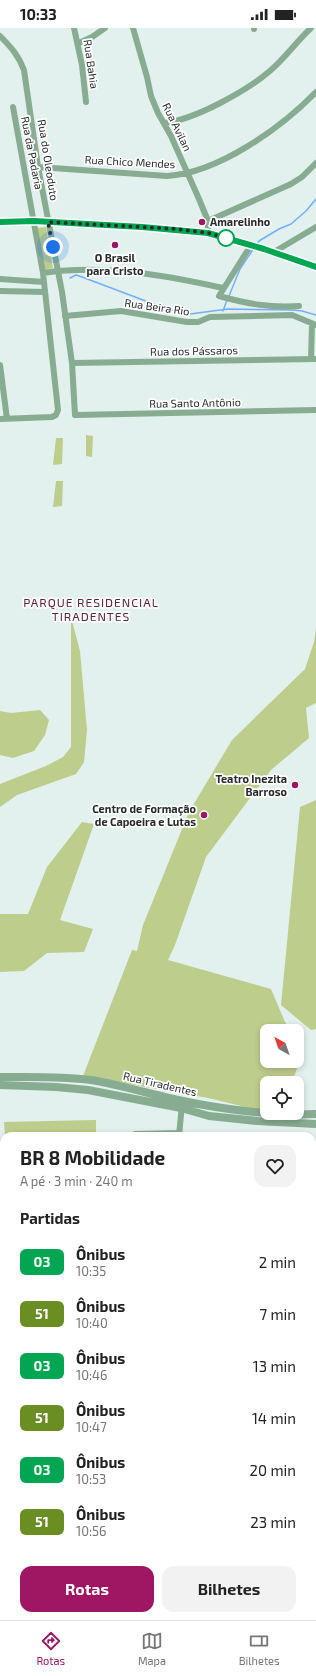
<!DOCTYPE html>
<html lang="pt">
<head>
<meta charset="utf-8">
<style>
  :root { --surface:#fff; --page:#f2f2f2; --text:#222; --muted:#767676; --line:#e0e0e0; --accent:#9f1663 }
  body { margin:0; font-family:"Exo 2",sans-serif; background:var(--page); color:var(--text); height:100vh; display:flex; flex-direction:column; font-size:15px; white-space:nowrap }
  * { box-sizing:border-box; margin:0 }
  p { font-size:13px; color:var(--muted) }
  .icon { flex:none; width:22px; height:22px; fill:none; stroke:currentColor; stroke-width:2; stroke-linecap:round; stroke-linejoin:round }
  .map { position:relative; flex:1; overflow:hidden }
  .sheet { position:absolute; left:0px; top:1104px; width:316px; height:488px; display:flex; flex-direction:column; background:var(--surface); border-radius:12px 12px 0 0; box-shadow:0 2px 6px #0003 }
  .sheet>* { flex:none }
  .badge { padding:0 8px; border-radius:6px; font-size:14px; line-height:26px }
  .needle { width:26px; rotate:320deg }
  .controls { position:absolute; left:260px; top:996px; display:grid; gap:8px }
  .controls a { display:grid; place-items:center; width:44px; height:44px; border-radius:8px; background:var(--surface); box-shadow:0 2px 6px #0003; font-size:20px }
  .you { position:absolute; width:20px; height:20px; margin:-10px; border:3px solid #fff; border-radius:50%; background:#1a73e8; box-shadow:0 0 0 6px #1a73e833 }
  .map>.badge { position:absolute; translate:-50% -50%; box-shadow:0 0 0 2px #fff }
  h2 { padding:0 20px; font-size:15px; line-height:36px }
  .round { display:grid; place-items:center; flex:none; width:42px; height:42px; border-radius:12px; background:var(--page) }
  .headline { display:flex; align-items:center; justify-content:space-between; height:68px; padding:0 20px }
  h1 { font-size:19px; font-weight:700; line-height:30px }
  .action { display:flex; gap:8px; margin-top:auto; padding:8px 20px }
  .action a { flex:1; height:46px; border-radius:12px; background:var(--accent); color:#fff; font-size:16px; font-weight:700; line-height:46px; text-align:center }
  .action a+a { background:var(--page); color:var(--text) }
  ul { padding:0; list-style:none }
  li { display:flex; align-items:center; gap:12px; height:52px; padding:0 20px }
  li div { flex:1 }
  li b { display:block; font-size:15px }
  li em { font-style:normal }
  li .badge { min-width:44px; font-weight:700; text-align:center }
  .status { display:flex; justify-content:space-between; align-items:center; height:28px; padding:0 20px; background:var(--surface); direction:ltr }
  .status svg { height:11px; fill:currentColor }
  .dock { display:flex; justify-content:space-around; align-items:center; height:56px; border-top:1px solid var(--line); background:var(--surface); font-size:11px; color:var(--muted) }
  .dock a { display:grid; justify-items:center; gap:2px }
  .dock .selected { color:var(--accent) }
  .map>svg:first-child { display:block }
  .green { fill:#bdcd8c }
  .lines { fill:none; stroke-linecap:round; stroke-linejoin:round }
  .stream { stroke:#72aff8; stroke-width:1.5 }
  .minor { stroke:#88ac91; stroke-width:6 }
  .tertiary { stroke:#88ac91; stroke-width:8 }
  .line-casing { stroke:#fff; stroke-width:9 }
  .line { stroke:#00a651; stroke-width:6 }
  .walk { stroke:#282d2c; stroke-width:4; stroke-dasharray:0 7.2 }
  .poi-dot { fill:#9f1663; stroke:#fff; stroke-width:1.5 }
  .stop-dot { fill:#fff; stroke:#00a651; stroke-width:2 }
  .labels { text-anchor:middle; stroke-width:3.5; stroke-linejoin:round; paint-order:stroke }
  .street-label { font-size:11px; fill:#282d2c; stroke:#fff }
  .poi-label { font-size:11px; font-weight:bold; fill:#282d2c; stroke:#fff; text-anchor:end }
  .neighbourhood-label { font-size:12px; letter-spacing:1px; fill:#622141; stroke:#fff }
</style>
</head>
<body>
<div class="status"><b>10:33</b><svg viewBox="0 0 49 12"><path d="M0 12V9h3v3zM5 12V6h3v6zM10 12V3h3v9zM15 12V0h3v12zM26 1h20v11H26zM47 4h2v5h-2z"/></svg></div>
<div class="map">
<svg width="316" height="1592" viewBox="0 0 316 1592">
  <rect width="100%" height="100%" fill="#e2f0ee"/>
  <!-- green -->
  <path class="green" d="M46 199 53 240 44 242 37 200Z
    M86 407 93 408 92 429 86 428Z
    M56 410H63L62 436 53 437Z
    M56 453H63L62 478 53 479Z
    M71 589 80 623 87 702 84 734 76 746 17 767 0 779V756L46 738 63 729 71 719Z
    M316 599V675L306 680 309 710 271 742 206 829 175 917 168 932 271 961 285 994 292 1003H267V1033H297V1009L304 1019 294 1049 289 1055H267V1084L208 1070 83 1048 132 922 137 923 143 897 189 784 232 712 305 641 314 614Z
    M40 682 49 692 45 707 34 723 13 730 0 727V683L11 685Z
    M316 772V1001L311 1002 281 977 300 779Z
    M82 794 94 796 60 892 93 901 84 924 47 925 24 943 0 944V886H28L47 839Z
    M96 1092V1108H5L4 1094Z
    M312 1414H314L316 1421 315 1430 316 1447 312 1449Z"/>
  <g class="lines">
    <!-- stream -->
    <path class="stream" d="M257 216 259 213 279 201 291 196 306 183 316 171
      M70 250 76 247 82 249 167 281 190 286 228 281 294 282 302 283 316 287
      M229 268 240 241 254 220
      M223 283 227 272"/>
    <!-- minor -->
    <path class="minor" d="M74 0 82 37 86 74
      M133 0 147 49 151 68 158 85 171 108 199 171 208 193V205
      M254 0V1
      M0 8C11 19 19 28 24 42L38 139 62 264 72 335 75 387 316 382
      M79 15 92 9 105 0
      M164 95C194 92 247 63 271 42 285 30 297 13 311 0
      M38 139 167 148C218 145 281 100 316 64
      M208 193 291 156 302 149 316 135
      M251 217 219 268C248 276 270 280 299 278
      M274 224 316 199
      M43 245C104 236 164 247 223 260
      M0 251 44 254
      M0 263 45 264
      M65 288 121 283 187 294H198L210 289 292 287 316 297
      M311 331 312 296
      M72 335 316 331
      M0 337 7 391
      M0 391 52 389 56 387 58 382 43 245 13 79
      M129 1108 135 1106 179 1105
      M179 1108 182 1076
      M0 1289 4 1295
      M312 1347 316 1348
      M312 1389H316
      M312 1546 316 1551
      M118 1588 120 1592
      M219 1588 222 1592
      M72 1592 77 1588
      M243 1592 244 1588
      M254 1592 256 1588
      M291 1592 292 1588"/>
    <!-- tertiary -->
    <path class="tertiary" d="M0 194 35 193 142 199 208 205 264 221 316 239
      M0 1049C30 1049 61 1048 91 1052 127 1058 162 1070 198 1076 237 1083 276 1088 316 1086
      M0 1057 56 1059 88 1062 181 1080 209 1088 257 1093 316 1096"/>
  </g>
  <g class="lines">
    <defs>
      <path id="line" d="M0 194 34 193 142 199 208 205 264 221 316 239"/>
    </defs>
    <!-- line casing -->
    <use href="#line" class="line-casing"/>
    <!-- line -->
    <use href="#line" class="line"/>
    <!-- walk -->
    <path class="walk" d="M53 219 48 194 177 201 208 205 226 210"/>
  </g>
  <!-- markers -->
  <g class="poi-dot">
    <circle cx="202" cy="194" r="4"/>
    <circle cx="115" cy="217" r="4"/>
    <circle cx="295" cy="757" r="4"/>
    <circle cx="204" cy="787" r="4"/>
  </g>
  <circle class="stop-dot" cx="226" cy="210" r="8"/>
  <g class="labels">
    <!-- street labels -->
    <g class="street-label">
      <text transform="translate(91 36) rotate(82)" y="4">Rua Bahia</text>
      <text transform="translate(177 99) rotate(64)" y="4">Rua Avilan</text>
      <text transform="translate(32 125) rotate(79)" y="4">Rua da Padaria</text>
      <text transform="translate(48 132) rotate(81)" y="4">Rua do Oleoduto</text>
      <text transform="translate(130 134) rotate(3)" y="4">Rua Chico Mendes</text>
      <text transform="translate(157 279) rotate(8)" y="4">Rua Beira Rio</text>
      <text transform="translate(194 323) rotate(-1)" y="4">Rua dos Pássaros</text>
      <text transform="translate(195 375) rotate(-1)" y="4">Rua Santo Antônio</text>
      <text transform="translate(160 1056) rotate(13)" y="4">Rua Tiradentes</text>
    </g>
    <!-- poi labels -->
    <g class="poi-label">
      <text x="210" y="198" text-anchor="start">Amarelinho</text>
      <text x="115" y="234" text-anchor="middle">O Brasil<tspan x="115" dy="13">para Cristo</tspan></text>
      <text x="287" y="755">Teatro Inezita<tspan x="287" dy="13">Barroso</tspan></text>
      <text x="196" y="785">Centro de Formação<tspan x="196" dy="13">de Capoeira e Lutas</tspan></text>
    </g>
    <!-- neighbourhood labels -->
    <g class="neighbourhood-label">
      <text x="91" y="579">PARQUE RESIDENCIAL<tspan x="91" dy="14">TIRADENTES</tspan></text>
    </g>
  </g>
</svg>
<div class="controls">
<a><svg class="needle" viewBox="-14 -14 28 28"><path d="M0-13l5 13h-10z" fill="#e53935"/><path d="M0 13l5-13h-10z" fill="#767676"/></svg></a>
<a><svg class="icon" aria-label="locate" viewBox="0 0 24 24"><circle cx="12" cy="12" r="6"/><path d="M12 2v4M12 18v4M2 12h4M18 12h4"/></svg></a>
</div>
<div class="you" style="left:53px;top:219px"></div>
<section class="sheet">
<div class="headline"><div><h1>BR 8 Mobilidade</h1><p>A pé · 3 min · 240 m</p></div><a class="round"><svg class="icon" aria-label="heart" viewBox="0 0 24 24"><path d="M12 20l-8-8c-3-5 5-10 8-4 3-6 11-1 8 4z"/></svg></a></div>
<h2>Partidas</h2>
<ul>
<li><span class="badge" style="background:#00a651;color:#fff">03</span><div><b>Ônibus</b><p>10:35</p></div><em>2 min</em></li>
<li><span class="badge" style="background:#6b8e23;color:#fff">51</span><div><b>Ônibus</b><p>10:40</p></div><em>7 min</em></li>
<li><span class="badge" style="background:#00a651;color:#fff">03</span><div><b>Ônibus</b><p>10:46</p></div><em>13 min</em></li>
<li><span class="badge" style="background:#6b8e23;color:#fff">51</span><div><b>Ônibus</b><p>10:47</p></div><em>14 min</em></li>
<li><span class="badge" style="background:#00a651;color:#fff">03</span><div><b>Ônibus</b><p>10:53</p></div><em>20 min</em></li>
<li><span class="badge" style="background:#6b8e23;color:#fff">51</span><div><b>Ônibus</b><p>10:56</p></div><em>23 min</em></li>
</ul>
<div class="action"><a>Rotas</a><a>Bilhetes</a></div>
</section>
</div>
<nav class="dock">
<a class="selected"><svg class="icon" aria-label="directions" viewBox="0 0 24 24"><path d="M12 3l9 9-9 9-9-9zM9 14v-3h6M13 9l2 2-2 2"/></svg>Rotas</a>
<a><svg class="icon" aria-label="map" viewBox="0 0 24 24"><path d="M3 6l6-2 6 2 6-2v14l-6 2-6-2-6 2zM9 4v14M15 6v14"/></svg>Mapa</a>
<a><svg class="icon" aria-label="tickets" viewBox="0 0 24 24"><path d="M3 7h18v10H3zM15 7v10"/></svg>Bilhetes</a>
</nav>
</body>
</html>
